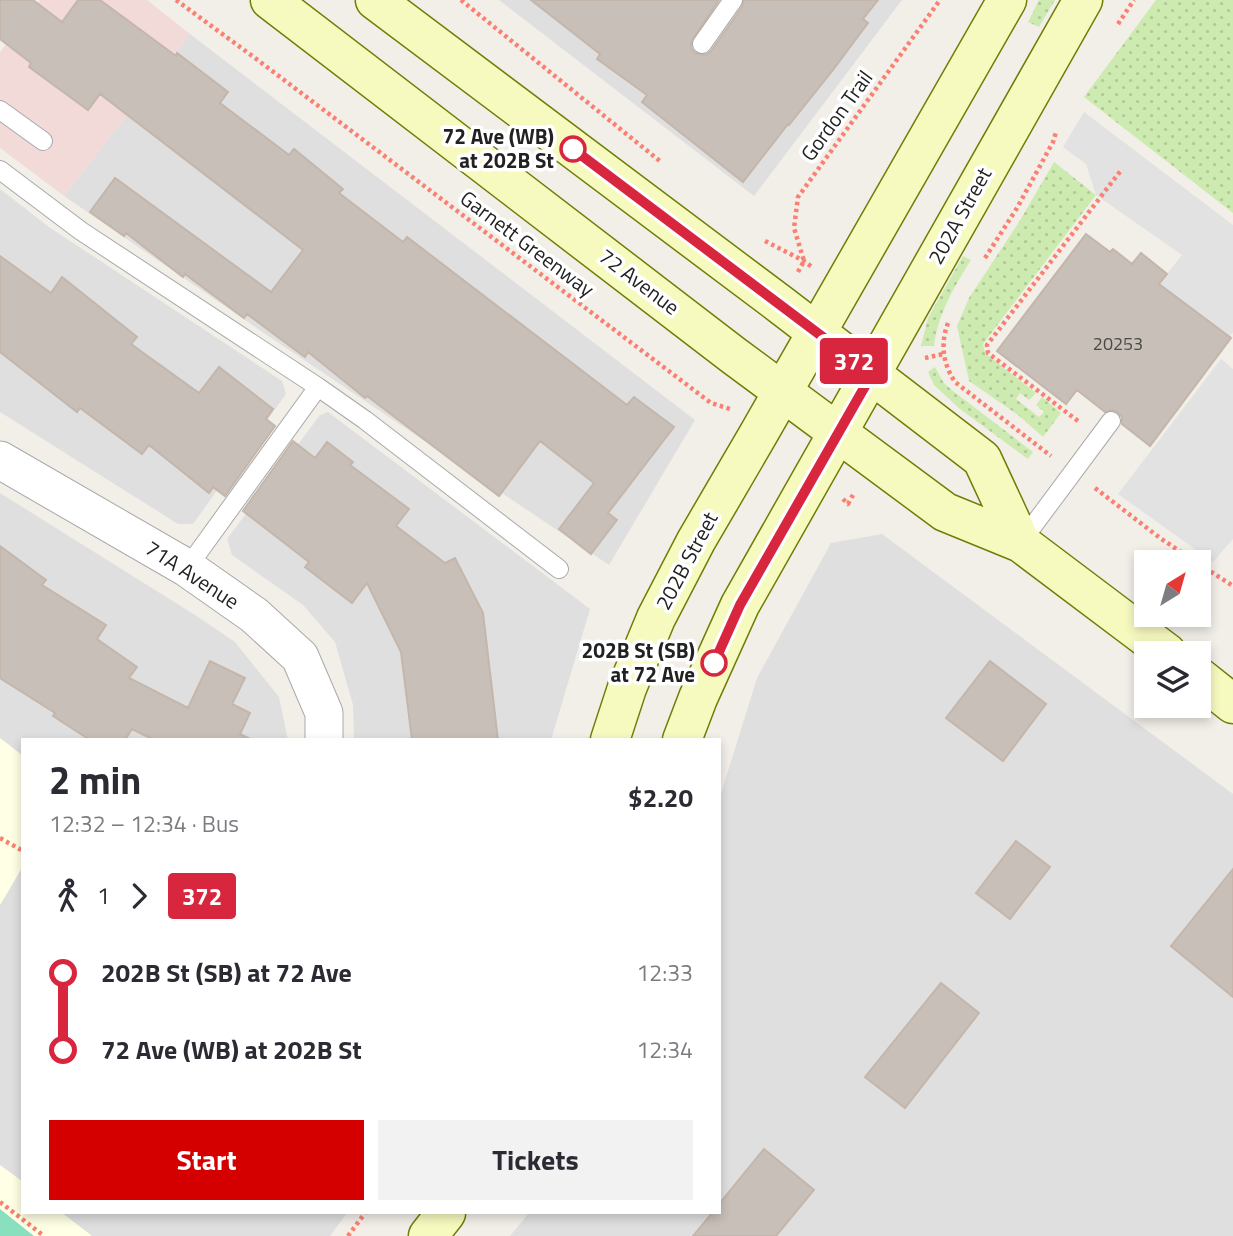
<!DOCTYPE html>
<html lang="en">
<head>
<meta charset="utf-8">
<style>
  :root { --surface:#fff; --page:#f2f2f3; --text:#2b2b33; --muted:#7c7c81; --accent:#d40000 }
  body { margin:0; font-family:"Titillium Web",sans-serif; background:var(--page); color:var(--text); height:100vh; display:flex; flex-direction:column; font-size:26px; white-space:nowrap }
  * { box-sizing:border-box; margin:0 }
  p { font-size:23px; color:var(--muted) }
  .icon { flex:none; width:38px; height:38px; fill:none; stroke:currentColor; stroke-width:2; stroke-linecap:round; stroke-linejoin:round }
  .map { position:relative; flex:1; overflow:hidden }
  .drawer { position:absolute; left:21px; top:738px; width:700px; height:476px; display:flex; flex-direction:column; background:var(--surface); border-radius:0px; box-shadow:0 4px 10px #0003 }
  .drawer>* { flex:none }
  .badge { padding:0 14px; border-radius:5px; font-size:24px; line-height:46px }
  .needle { width:46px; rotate:37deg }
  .buttons { position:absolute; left:1134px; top:550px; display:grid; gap:14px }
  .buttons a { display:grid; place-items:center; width:77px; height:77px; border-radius:0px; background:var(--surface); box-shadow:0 4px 10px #0003; font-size:35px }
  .map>.badge { position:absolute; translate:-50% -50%; box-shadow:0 0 0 4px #fff }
  .legs { display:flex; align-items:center; gap:10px; height:77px; padding:0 28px; font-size:23px }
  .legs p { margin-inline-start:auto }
  .summary { display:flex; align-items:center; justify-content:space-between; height:119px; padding:0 28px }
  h1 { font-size:38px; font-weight:700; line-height:52px }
  .button { display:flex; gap:14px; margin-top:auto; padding:14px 28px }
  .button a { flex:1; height:80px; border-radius:0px; background:var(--accent); color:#fff; font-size:28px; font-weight:700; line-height:80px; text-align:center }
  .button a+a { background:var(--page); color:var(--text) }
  ul { padding:0 28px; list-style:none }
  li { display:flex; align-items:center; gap:24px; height:77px; font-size:26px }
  li i { display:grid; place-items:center; width:10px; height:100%; margin:0 9px; background:currentColor }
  li i::after { content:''; width:18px; height:18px; margin:-9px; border:5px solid; border-radius:50%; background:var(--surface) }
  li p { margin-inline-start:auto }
  li:first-child i { background:linear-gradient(#0000 50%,currentColor 0) }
  li:last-child i { background:linear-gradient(currentColor 50%,#0000 0) }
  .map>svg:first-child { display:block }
  .residential { fill:#e0dfdf }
  .commercial { fill:#f2dad9 }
  .education { fill:#ffffe5 }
  .grass { fill:url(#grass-dots) }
  .pitch { fill:#88e0be }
  .parking { fill:#e2e2e2 }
  .building { fill:#c7bfb8; stroke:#c4b6ab; stroke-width:2 }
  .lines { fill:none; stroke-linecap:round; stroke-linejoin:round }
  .service-casing { stroke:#a9a9a9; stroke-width:20 }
  .minor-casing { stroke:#a9a9a9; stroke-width:39 }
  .secondary-casing { stroke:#707d05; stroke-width:41 }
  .path { stroke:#fa8072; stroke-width:4.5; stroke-dasharray:3.5 3.5; stroke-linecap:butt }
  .service { stroke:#fff; stroke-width:18 }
  .minor { stroke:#fff; stroke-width:37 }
  .secondary { stroke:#f7fabf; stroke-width:38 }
  .line-1-casing { stroke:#fff; stroke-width:16 }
  .line-1 { stroke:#d7263d; stroke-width:10 }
  .stop-1-dot { fill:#fff; stroke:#d7263d; stroke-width:3.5 }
  .labels { text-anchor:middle; stroke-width:7; stroke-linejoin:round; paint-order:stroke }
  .number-label { font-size:18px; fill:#4b4948 }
  .street-label { font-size:21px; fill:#222; stroke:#fff }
  .stop-label { font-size:21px; font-weight:bold; fill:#222; stroke:#fff; text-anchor:end }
</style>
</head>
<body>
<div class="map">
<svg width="1233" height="1236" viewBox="0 0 1233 1236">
  <defs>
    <pattern id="grass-dots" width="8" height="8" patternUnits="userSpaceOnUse" patternTransform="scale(1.75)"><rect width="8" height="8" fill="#cdebb0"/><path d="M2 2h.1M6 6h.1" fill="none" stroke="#b0c997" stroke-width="1.8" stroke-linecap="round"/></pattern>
  </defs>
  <rect width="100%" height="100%" fill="#f2efe9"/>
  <!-- residential -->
  <path class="residential" d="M499 0H902L754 196Z
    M190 34 695 420 609 565 261 331 64 196Z
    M0 189 49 227 282 381 286 394 193 524H178L0 412Z
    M328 412 590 609 551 740H354L353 705 335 642 303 605 232 555 227 539 320 415Z
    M0 493 195 615 235 642 279 697 288 740H23V756L0 738Z
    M882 534 1233 794V1236H510L529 1213H719V800L757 678 831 543Z
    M23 866V1182L0 1165V905Z
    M62 1213H347L330 1236H92Z"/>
  <!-- commercial -->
  <path class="commercial" d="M40 0H147L190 34 64 196 0 148V52Z"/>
  <!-- education -->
  <path class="education" d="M0 738 23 756V866L0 905Z
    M0 1165 23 1182V1213H62L92 1236H0Z"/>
  <!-- grass -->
  <path class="grass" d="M1039 0H1055L1039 27 1028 22Z
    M1156 0H1233V213L1084 97Z
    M1054 162 1096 195 983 344 985 353 1036 393 1029 400 1020 393 1016 399 1039 417 1044 412 1036 405 1042 397 1061 413 1043 437 1018 415 969 381 957 326 969 298 1019 222Z
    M963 256 971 260C954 287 938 314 934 346H921L928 318Z
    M935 367 944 383 953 391 1033 452 1028 459 960 409 934 385 928 372Z"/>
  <!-- pitch -->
  <path class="pitch" d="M0 1209 34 1236H0Z"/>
  <!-- parking -->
  <path class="parking" d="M1084 112 1233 225V332L1229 337 1159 284 1182 255 1096 195 1086 164 1063 147Z
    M1221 359 1233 369V539L1213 562 1118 494Z"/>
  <!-- building -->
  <path class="building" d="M0 0H33L62 22 78 0H100L176 56 177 53 228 92 220 103 289 155 294 149 343 189 339 193 403 242 407 237 627 405 634 397 674 427 608 513 617 520 591 554 559 529 594 483 540 441 499 496 367 396 365 398 308 352 305 357 247 314 244 318 185 274 183 277 126 233 124 236 90 212 115 178 271 292 303 250 100 94 88 110 29 67 31 63 0 39Z
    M531 0H719L691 42V48L695 53 702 55 707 54 711 51 742 7 744 0H878L863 19 868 23 833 70 789 125 788 124 743 182 642 102 647 95 597 59 600 54Z
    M1086 234 1110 252 1113 249 1132 264 1141 253 1167 274 1159 284 1231 338 1150 446 1122 424V417L1117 412 1112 410 1105 412 1077 390 1066 404 997 351Z
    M0 256 51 293 62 277 137 337 131 344 199 393 219 367 273 409 266 419 275 426 225 496 213 487 209 493 149 445 142 454 80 408 77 412 0 352Z
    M293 441 315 458 327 442 353 462 350 465 409 509 396 526 445 563 455 558 483 613 498 740H412L401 652 367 583 352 603 305 567 309 562 243 511Z
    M0 546 46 580 42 585 106 625 97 639 137 667 129 678 188 708 210 661 245 678 232 704 250 713 240 734 252 740H154L132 729 125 740H90L53 716 55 713 0 678Z
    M990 661 1046 704 1003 761 946 718Z
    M1016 841 1050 867 1010 919 976 893Z
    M1233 869V997L1171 946Z
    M941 983 979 1013 905 1108 865 1077Z
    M764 1149 814 1190 776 1236H693L712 1213H719V1204Z"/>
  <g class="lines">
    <defs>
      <path id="service" d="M702 44 733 0
        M0 110 43 141
        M0 170 81 231 318 387 365 420 559 569
        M1021 542 1111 421
        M187 568 318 387"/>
      <path id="minor" d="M0 460 187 568 254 615 300 657 324 713V740"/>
      <path id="secondary" d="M270 0 733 355 945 512 1021 543 1167 653
        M375 0 781 305 982 459 1021 543
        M1199 677 1233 704
        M610 740 627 688 656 618 696 541 759 433 1007 0
        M682 740 698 698 740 605 1083 0
        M428 1236 446 1213"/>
    </defs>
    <!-- service casing -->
    <use href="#service" class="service-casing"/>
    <!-- minor casing -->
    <use href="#minor" class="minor-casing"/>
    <!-- secondary casing -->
    <use href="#secondary" class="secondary-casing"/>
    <!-- path -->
    <path class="path" d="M176 0 255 58 711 403 730 409
      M461 0 661 162
      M1118 24 1134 0
      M765 241 804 261 812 267
      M985 258 1017 208 1053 142 1056 132
      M798 272 804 261 794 228 798 197 940 0
      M948 323C940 344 943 364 955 382L1051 456
      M925 358 943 354
      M1078 421 988 353 987 345 1122 169
      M1095 488 1160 538 1196 562
      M843 499 848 504 854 493
      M1199 564 1233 586
      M0 838 23 851
      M0 1202 44 1236
      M348 1236 365 1213"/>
    <!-- service -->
    <use href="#service" class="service"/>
    <!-- minor -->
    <use href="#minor" class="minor"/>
    <!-- secondary -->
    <use href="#secondary" class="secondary"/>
  </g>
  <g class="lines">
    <defs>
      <path id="line-1" d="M573 149 872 374 740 605 714 663"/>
    </defs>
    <!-- line-1 casing -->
    <use href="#line-1" class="line-1-casing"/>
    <!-- line-1 -->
    <use href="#line-1" class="line-1"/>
  </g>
  <!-- markers -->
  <g class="stop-1-dot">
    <circle cx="573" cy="149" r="12"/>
    <circle cx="714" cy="663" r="12"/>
  </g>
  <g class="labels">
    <!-- number labels -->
    <g class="number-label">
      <text x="1118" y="350">20253</text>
    </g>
    <!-- street labels -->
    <g class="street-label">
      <text transform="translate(837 116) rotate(-54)" y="7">Gordon Trail</text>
      <text transform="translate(960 216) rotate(-61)" y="7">202A Street</text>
      <text transform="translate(527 244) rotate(37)" y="7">Garnett Greenway</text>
      <text transform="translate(639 282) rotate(37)" y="7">72 Avenue</text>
      <text transform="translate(687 561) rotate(-62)" y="7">202B Street</text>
      <text transform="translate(192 575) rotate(33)" y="7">71A Avenue</text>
    </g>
    <!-- stop labels -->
    <g class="stop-label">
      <text x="554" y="144">72 Ave (WB)<tspan x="554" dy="24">at 202B St</tspan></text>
      <text x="695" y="658">202B St (SB)<tspan x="695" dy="24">at 72 Ave</tspan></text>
    </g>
  </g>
</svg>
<div class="buttons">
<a><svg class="needle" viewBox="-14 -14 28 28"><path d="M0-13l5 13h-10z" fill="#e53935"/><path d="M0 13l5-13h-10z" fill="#7c7c81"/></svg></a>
<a><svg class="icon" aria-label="layers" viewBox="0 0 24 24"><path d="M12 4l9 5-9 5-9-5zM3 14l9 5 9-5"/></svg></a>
</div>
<b class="badge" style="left:854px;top:361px;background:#d7263d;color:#fff">372</b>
<section class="drawer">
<div class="summary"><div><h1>2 min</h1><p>12:32 – 12:34 · Bus</p></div><b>$2.20</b></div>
<div class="legs"><svg class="icon" aria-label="walk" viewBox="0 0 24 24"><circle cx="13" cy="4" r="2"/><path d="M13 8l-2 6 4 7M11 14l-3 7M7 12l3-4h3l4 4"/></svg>1<svg class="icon" aria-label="forward" viewBox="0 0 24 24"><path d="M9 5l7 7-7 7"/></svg><b class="badge" style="background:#d7263d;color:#fff">372</b></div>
<ul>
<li><i style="color:#d7263d"></i><b>202B St (SB) at 72 Ave</b><p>12:33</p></li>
<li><i style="color:#d7263d"></i><b>72 Ave (WB) at 202B St</b><p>12:34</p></li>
</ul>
<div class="button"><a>Start</a><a>Tickets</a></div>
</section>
</div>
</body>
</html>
